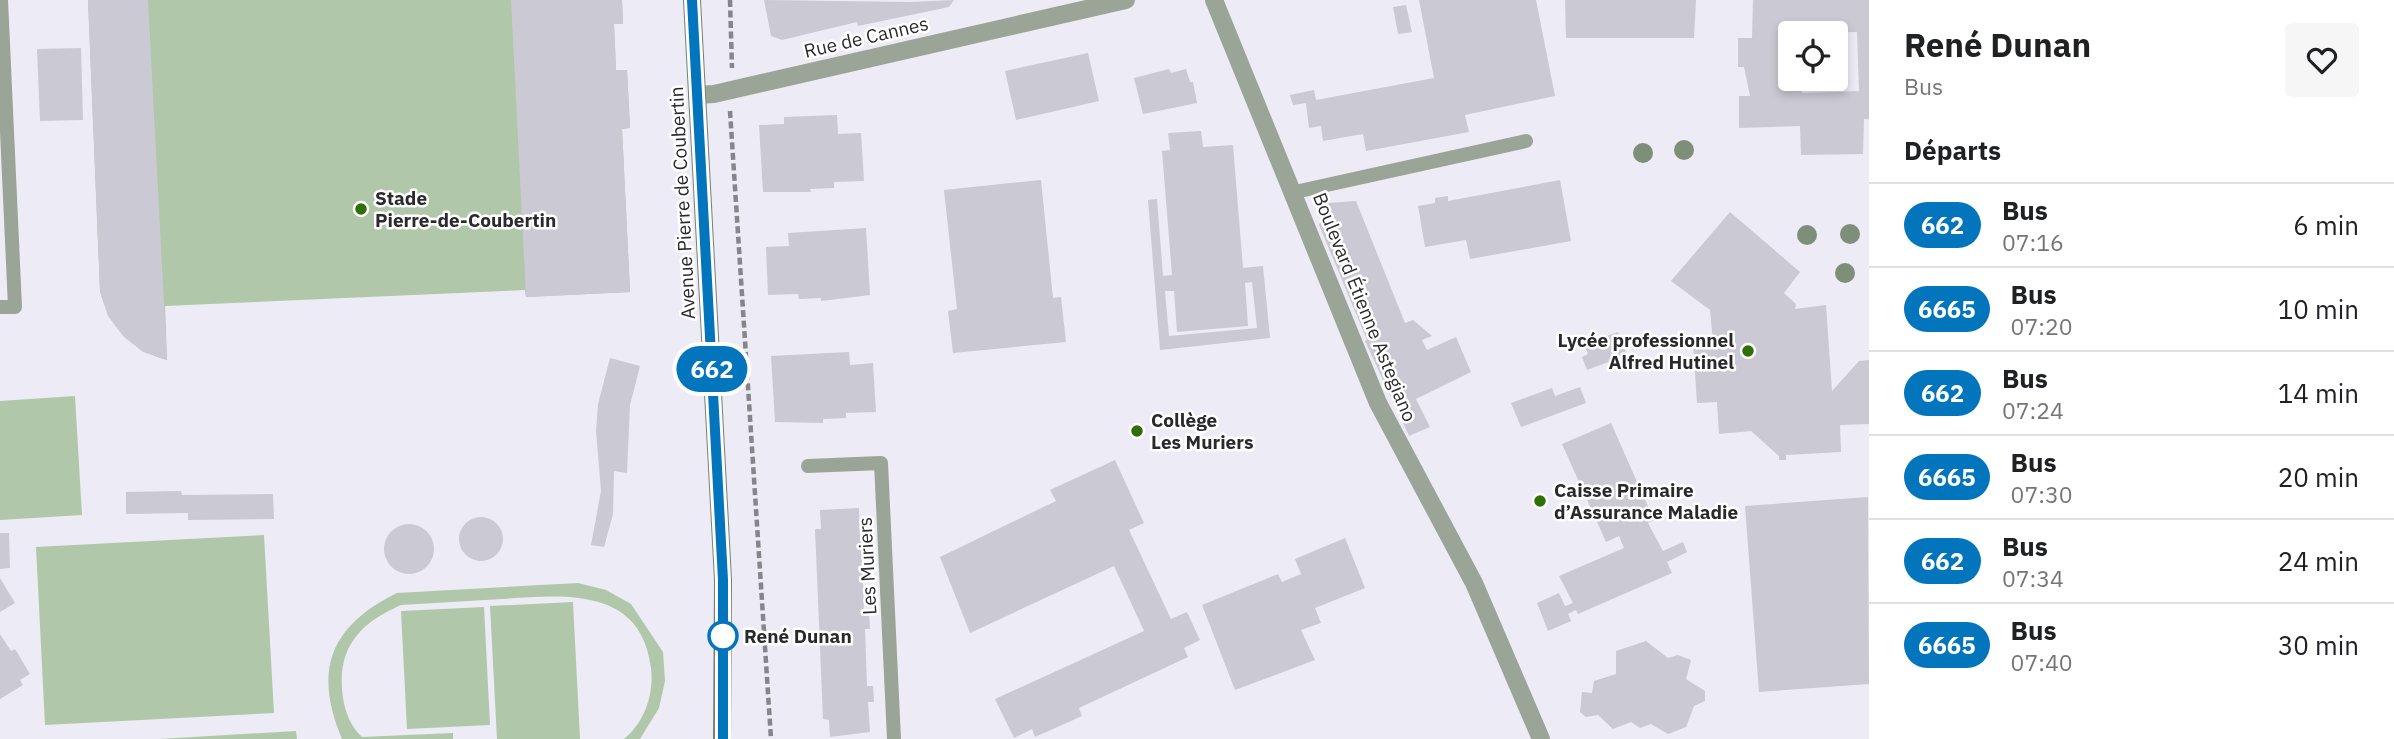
<!DOCTYPE html>
<html lang="fr">
<head>
<meta charset="utf-8">
<style>
  :root { --surface:#fff; --page:#f6f6f6; --text:#202124; --muted:#757577; --line:#e0e0e0 }
  body { margin:0; font-family:"IBM Plex Sans",sans-serif; background:var(--page); color:var(--text); height:100vh; display:flex; flex-direction:column; font-size:26px; white-space:nowrap }
  * { box-sizing:border-box; margin:0 }
  p { font-size:23px; color:var(--muted) }
  .icon { flex:none; width:38px; height:38px; fill:none; stroke:currentColor; stroke-width:2; stroke-linecap:round; stroke-linejoin:round }
  .map { position:relative; flex:1; overflow:hidden }
  .side { display:flex; flex-direction:column; background:var(--surface); width:525px }
  .side>* { flex:none }
  .badge { padding:0 14px; border-radius:23px; font-size:24px; line-height:46px }
  .buttons { position:absolute; left:1778px; top:21px; display:grid; gap:14px }
  .buttons a { display:grid; place-items:center; width:70px; height:70px; border-radius:7px; background:var(--surface); box-shadow:0 4px 10px #0003; font-size:35px }
  .map>.badge { position:absolute; translate:-50% -50%; box-shadow:0 0 0 4px #fff }
  h2 { padding:0 35px; font-size:26px; line-height:63px }
  .round { display:grid; place-items:center; flex:none; width:74px; height:74px; border-radius:7px; background:var(--page) }
  .overview { display:flex; align-items:center; justify-content:space-between; height:119px; padding:0 35px }
  h1 { font-size:33px; font-weight:700; line-height:52px }
  ul { padding:0; list-style:none }
  li { display:flex; align-items:center; gap:21px; height:84px; padding:0 35px; border-top:2px solid var(--line) }
  li div { flex:1 }
  li b { display:block; font-size:26px }
  li em { font-style:normal }
  li .badge { min-width:77px; font-weight:700; text-align:center }
  main { display:flex; flex:1; min-height:0 }
  .map>svg:first-child { display:block }
  .green { fill:#b1c7a9 }
  .building { fill:#cbc9d3; fill-rule:evenodd }
  .lines { fill:none; stroke-linecap:round; stroke-linejoin:round }
  .path { stroke:#86858c; stroke-width:4.5; stroke-dasharray:7 3.5; stroke-linecap:butt }
  .service { stroke:#9ba597; stroke-width:14 }
  .minor { stroke:#9ba597; stroke-width:18 }
  .secondary { stroke:#73826e; stroke-width:18 }
  .tree { fill:#7e8f79 }
  .line-casing { stroke:#fff; stroke-width:16 }
  .line { stroke:#0275bc; stroke-width:10 }
  .poi-dot { fill:#2f6f06; stroke:#fff; stroke-width:2.5 }
  .stop-dot { fill:#fff; stroke:#0275bc; stroke-width:3.5 }
  .labels { text-anchor:middle; stroke-width:5; stroke-linejoin:round; paint-order:stroke }
  .street-label { font-size:19px; fill:#2a292d; stroke:#fff }
  .poi-label { font-size:19px; font-weight:bold; fill:#2a292d; stroke:#fff; text-anchor:start }
  .stop-label { font-size:19px; font-weight:bold; fill:#2a292d; stroke:#fff; text-anchor:start }
</style>
</head>
<body>
<main>
<div class="map">
<svg width="1869" height="739" viewBox="0 0 1869 739">
  <rect width="100%" height="100%" fill="#edebf5"/>
  <!-- green -->
  <path class="green" d="M88 0H622L623 24H614L616 70H627L630 128 622 129 630 292 526 297 525 290 165 306 167 360C132 350 109 327 100 291Z
    M75 396 82 515 0 520V401Z
    M264 535 274 713 45 725 36 547Z
    M578 583 606 590 631 604 663 652 665 681 659 708 640 739H624C645 722 654 694 651 668 641 586 563 595 502 599 469 601 435 603 401 605 358 624 336 649 343 698 345 712 351 727 362 737L453 733V739H342C313 670 330 626 397 593Z
    M573 602 580 739H497L490 606Z
    M484 607 490 725 407 729 401 611Z
    M296 731 297 739H159Z"/>
  <!-- building -->
  <path class="building" d="M88 0H148L167 360 143 352 123 336 108 316 100 291Z
    M511 0H622L623 24H614L616 70H627L630 128H622L630 292 526 297Z
    M764 0 909 2 954 0 949 7 858 26 857 22 782 40 771 36Z
    M1419 0H1536L1555 96 1465 115 1469 132 1366 151 1363 134 1323 141 1321 126 1309 128 1306 103 1293 105 1290 95 1314 90 1316 100 1434 78Z
    M1565 0H1696L1694 38H1566Z
    M1753 0H1869V119H1864L1863 154 1801 155 1800 126 1739 128V96H1750L1744 67H1738V38H1752ZM1857 32 1859 91 1802 93 1801 79H1790V33Z
    M1406 5 1412 32 1398 34 1393 7Z
    M81 48 83 120 40 121 37 49Z
    M1088 53 1099 101 1016 120 1005 71Z
    M1169 69 1171 73 1186 69 1190 82H1193L1197 103 1143 114 1134 78Z
    M837 115 838 134 861 133 864 181 834 182V188L810 189 811 192H763L759 125 784 124V117Z
    M1201 131 1203 147 1233 145 1243 268 1263 266 1270 338 1160 350 1148 200 1157 199 1163 276 1172 275 1162 151 1170 150 1168 133ZM1252 282 1257 328 1169 336 1165 291H1174L1177 332 1248 326 1245 283Z
    M1041 180 1053 298 1061 297 1066 342 953 353 948 311 957 309 944 190Z
    M1560 180 1571 241 1470 259 1466 240 1425 247 1418 206 1435 203V198L1448 196V201Z
    M1356 201 1405 323 1413 320 1432 336 1422 340 1427 350 1456 337 1471 372 1416 399 1430 427 1409 436 1365 341 1367 340 1319 225 1328 203Z
    M1730 212 1800 272 1784 293 1796 304 1795 309 1826 305 1832 391 1859 361 1869 360V424L1840 425 1841 452 1786 455V460H1779V456L1751 431 1719 434 1717 402 1697 403 1693 343 1713 342 1710 310 1671 281Z
    M866 228 870 295 821 301V298L799 299 798 294 768 295 766 247 789 246 788 233Z
    M1618 332 1627 355 1587 370 1582 357 1588 354 1584 344Z
    M849 352 850 365 873 363 876 412 846 413V418L823 419V423L775 422 771 356Z
    M610 358 640 366 630 405 627 473 614 471 613 514 604 547 591 545 601 491 596 431 598 404Z
    M1580 387 1586 403 1521 427 1511 403 1552 388 1555 396Z
    M1611 423 1654 520 1648 523 1663 551 1683 542 1687 552 1667 562 1672 573 1578 614 1576 610 1568 614 1571 621 1548 631 1537 603 1559 593 1565 606 1573 603 1559 576 1624 548 1619 536 1606 542 1562 444Z
    M1115 460 1144 523 1129 530 1171 619 1187 612 1200 640 1184 648 1188 657 1079 708 1082 716 1035 737 1032 729 1014 738 995 699 1144 631 1114 566 970 633 940 557 1056 501 1050 490Z
    M181 491 182 495 273 494 274 519 188 520V513L126 514V492Z
    M1868 497 1869 684 1759 692 1745 506Z
    M859 508 860 539H865L866 553 862 554 864 613H869L870 629H865L867 686H873L874 702H868L870 732 830 737 829 720 823 719 815 529H821L820 510Z
    M459 539a22 22 0 1 1 44 0a22 22 0 1 1-44 0Z
    M384 549a25 25 0 1 1 50 0a25 25 0 1 1-50 0Z
    M0 533H9L10 568 0 569Z
    M1345 538 1365 588 1315 608 1321 623 1301 630 1315 660 1235 690 1202 605 1278 574 1282 582 1301 574 1295 559Z
    M0 578 15 603 0 612Z
    M0 634 11 651 15 649 30 674 20 680 23 685 0 699Z
    M1646 641 1668 658 1678 655 1691 660 1686 679 1705 691V701L1694 706 1686 727 1668 734 1651 724 1640 728 1631 722 1613 729 1598 715 1586 717 1580 712 1582 692 1592 693 1594 681 1616 674V651Z"/>
  <g class="lines">
    <!-- path -->
    <path class="path" d="M730 0 732 68
      M730 111 771 739"/>
    <!-- service -->
    <path class="service" d="M1295 192 1526 141
      M0 307H15L1 0
      M808 466 881 463 894 739"/>
    <!-- minor -->
    <path class="minor" d="M1214 0 1378 403 1474 583 1541 739
      M697 95 714 94 1126 0"/>
    <!-- secondary -->
    <path class="secondary" d="M692 0 723 580 722 739"/>
  </g>
  <!-- trees -->
  <g class="tree">
    <circle cx="1684" cy="150" r="10"/>
    <circle cx="1643" cy="153" r="10"/>
    <circle cx="1850" cy="234" r="10"/>
    <circle cx="1807" cy="235" r="10"/>
    <circle cx="1845" cy="273" r="10"/>
  </g>
  <g class="lines">
    <defs>
      <path id="line" d="M692 0 723 580V739"/>
    </defs>
    <!-- line casing -->
    <use href="#line" class="line-casing"/>
    <!-- line -->
    <use href="#line" class="line"/>
  </g>
  <!-- markers -->
  <g class="poi-dot">
    <circle cx="361" cy="209" r="7"/>
    <circle cx="1748" cy="351" r="7"/>
    <circle cx="1137" cy="431" r="7"/>
    <circle cx="1540" cy="501" r="7"/>
  </g>
  <circle class="stop-dot" cx="723" cy="636" r="14"/>
  <g class="labels">
    <!-- street labels -->
    <g class="street-label">
      <text transform="translate(866 37) rotate(-13)" y="7">Rue de Cannes</text>
      <text transform="translate(682 203) rotate(-93)" y="7">Avenue Pierre de Coubertin</text>
      <text transform="translate(1365 307) rotate(68)" y="7">Boulevard Étienne Astegiano</text>
      <text transform="translate(867 566) rotate(-93)" y="7">Les Muriers</text>
    </g>
    <!-- poi labels -->
    <g class="poi-label">
      <text x="375" y="205">Stade<tspan x="375" dy="22">Pierre-de-Coubertin</tspan></text>
      <text x="1734" y="347" text-anchor="end">Lycée professionnel<tspan x="1734" dy="22">Alfred Hutinel</tspan></text>
      <text x="1151" y="427">Collège<tspan x="1151" dy="22">Les Muriers</tspan></text>
      <text x="1554" y="497">Caisse Primaire<tspan x="1554" dy="22">d’Assurance Maladie</tspan></text>
    </g>
    <!-- stop labels -->
    <g class="stop-label">
      <text x="744" y="643">René Dunan</text>
    </g>
  </g>
</svg>
<div class="buttons">
<a><svg class="icon" aria-label="locate" viewBox="0 0 24 24"><circle cx="12" cy="12" r="6"/><path d="M12 2v4M12 18v4M2 12h4M18 12h4"/></svg></a>
</div>
<b class="badge" style="left:712px;top:369px;background:#0275bc;color:#fff">662</b>
</div>
<section class="side">
<div class="overview"><div><h1>René Dunan</h1><p>Bus</p></div><a class="round"><svg class="icon" aria-label="heart" viewBox="0 0 24 24"><path d="M12 20l-8-8c-3-5 5-10 8-4 3-6 11-1 8 4z"/></svg></a></div>
<h2>Départs</h2>
<ul>
<li><span class="badge" style="background:#0275bc;color:#fff">662</span><div><b>Bus</b><p>07:16</p></div><em>6 min</em></li>
<li><span class="badge" style="background:#0275bc;color:#fff">6665</span><div><b>Bus</b><p>07:20</p></div><em>10 min</em></li>
<li><span class="badge" style="background:#0275bc;color:#fff">662</span><div><b>Bus</b><p>07:24</p></div><em>14 min</em></li>
<li><span class="badge" style="background:#0275bc;color:#fff">6665</span><div><b>Bus</b><p>07:30</p></div><em>20 min</em></li>
<li><span class="badge" style="background:#0275bc;color:#fff">662</span><div><b>Bus</b><p>07:34</p></div><em>24 min</em></li>
<li><span class="badge" style="background:#0275bc;color:#fff">6665</span><div><b>Bus</b><p>07:40</p></div><em>30 min</em></li>
</ul>
</section>
</main>
</body>
</html>
